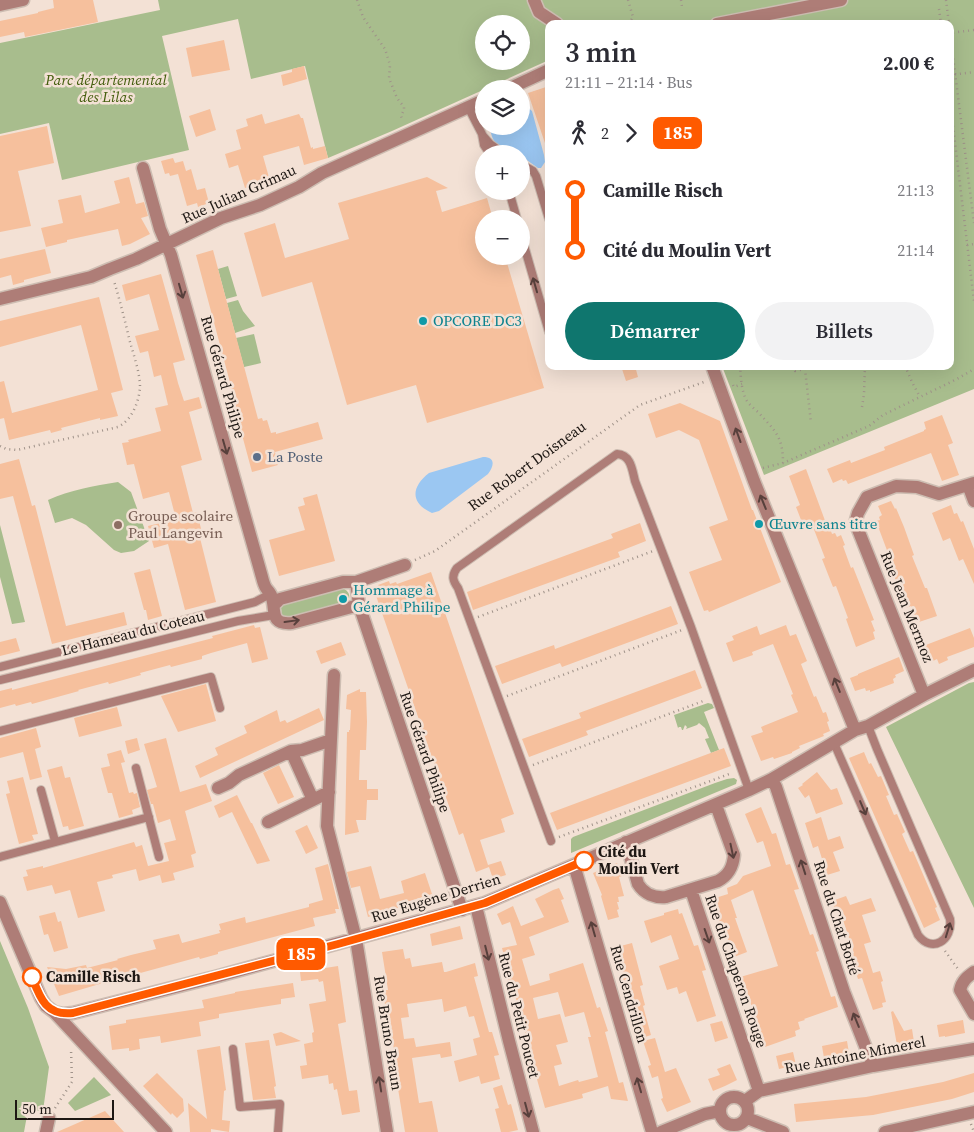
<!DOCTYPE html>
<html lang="fr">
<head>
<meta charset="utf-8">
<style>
  :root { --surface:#fff; --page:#f2f2f3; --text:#2b2b33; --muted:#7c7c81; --accent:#0f766e }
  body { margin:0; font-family:"Source Serif 4",serif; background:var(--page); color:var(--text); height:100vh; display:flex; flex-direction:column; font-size:19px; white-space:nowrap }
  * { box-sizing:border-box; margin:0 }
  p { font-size:16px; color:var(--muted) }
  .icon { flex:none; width:28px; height:28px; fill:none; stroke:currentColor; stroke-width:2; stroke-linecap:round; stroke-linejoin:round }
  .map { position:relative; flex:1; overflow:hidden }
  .details { position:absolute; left:545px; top:20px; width:409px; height:350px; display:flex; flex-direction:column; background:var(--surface); border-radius:10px; box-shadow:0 5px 20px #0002 }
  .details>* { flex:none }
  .badge { padding:0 10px; border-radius:8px; font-size:18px; line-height:32px }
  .controls { position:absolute; left:475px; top:15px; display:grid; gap:10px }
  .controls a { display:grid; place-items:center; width:55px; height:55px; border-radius:50%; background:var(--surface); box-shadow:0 5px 20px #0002; font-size:25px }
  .scale { position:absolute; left:15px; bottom:12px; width:99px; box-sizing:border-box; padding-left:5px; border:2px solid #1e1814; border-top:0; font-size:14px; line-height:18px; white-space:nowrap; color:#1e1814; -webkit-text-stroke:4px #f3e1d5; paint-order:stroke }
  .map>.badge { position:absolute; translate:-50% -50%; box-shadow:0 0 0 2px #fff }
  .legs { display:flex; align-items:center; gap:8px; height:55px; padding:0 20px; font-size:16px }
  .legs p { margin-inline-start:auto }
  .head { display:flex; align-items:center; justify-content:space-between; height:85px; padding:0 20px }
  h1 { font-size:28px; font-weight:600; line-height:38px }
  .primary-button { display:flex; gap:10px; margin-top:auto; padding:10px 20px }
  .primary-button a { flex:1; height:58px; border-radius:30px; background:var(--accent); color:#fff; font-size:20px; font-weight:600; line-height:58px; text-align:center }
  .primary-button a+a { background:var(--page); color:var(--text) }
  ul { padding:0 20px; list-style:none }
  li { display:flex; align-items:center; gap:18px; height:60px; font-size:19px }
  li i { display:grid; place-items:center; width:8px; height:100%; margin:0 6px; background:currentColor }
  li i::after { content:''; width:12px; height:12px; margin:-6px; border:4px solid; border-radius:50%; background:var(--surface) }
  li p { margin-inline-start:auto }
  li:first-child i { background:linear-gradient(#0000 50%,currentColor 0) }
  li:last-child i { background:linear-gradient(currentColor 50%,#0000 0) }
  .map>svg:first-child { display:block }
  .green { fill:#a8bd8d; fill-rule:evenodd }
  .water { fill:#9bc7f2 }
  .building { fill:#f6c09d; fill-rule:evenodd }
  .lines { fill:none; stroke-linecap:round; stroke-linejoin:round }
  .service-casing { stroke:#cdbdb2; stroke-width:10 }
  .minor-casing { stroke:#cdbdb2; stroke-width:15 }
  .path { stroke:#9f9289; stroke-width:2.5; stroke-dasharray:1 4; stroke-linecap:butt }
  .service { stroke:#ae7d77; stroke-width:8 }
  .minor { stroke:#ae7d77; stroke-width:12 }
  .oneway { stroke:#58403c }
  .line-1-casing { stroke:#fff; stroke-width:11 }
  .line-1 { stroke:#ff5a00; stroke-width:8 }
  .culture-dot { fill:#0f9aa8; stroke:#f3e1d5; stroke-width:2 }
  .service-dot { fill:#5c6f8a; stroke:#f3e1d5; stroke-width:2 }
  .education-dot { fill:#8d6e63; stroke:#f3e1d5; stroke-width:2 }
  .stop-1-dot { fill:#fff; stroke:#ff5a00; stroke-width:2.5 }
  .labels { text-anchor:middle; stroke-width:5; stroke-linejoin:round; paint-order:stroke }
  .park-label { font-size:15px; font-style:italic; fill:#435d0c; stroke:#f3e1d5 }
  .street-label { font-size:15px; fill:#1e1814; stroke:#f3e1d5 }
  .culture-label { font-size:15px; fill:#0d838f; stroke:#f3e1d5; text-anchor:start }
  .service-label { font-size:15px; fill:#4e5e75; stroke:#f3e1d5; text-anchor:start }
  .education-label { font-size:15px; fill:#785e54; stroke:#f3e1d5; text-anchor:start }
  .stop-label { font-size:15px; font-weight:bold; fill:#1e1814; stroke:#f3e1d5; text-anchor:start }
</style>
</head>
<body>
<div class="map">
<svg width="974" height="1132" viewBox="0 0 974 1132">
  <rect width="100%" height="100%" fill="#f3e1d5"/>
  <!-- green -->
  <path class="green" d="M158 0H974V389L764 475 722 366H950V24H549V60L392 131 328 158 305 66 251 79 238 19 162 36 189 150 62 180 49 123 0 134V43L160 10ZM484 24H521V61H484Z
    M228 266 237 296 226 299 218 269Z
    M238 300 243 311 255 326 235 333 227 303Z
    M254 334 261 363 244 367 236 338Z
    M118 482 131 492 149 541 134 551 121 553 114 550 86 525 72 518 55 523 48 500C70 490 94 486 118 482Z
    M0 525 25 622 12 624 0 577Z
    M342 588C349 591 351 595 348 603L297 618 285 617 282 616 281 608 285 603Z
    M974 682V908L886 727 969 683Z
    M708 703 712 704 714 708 704 712 719 750 711 753 705 739 709 738 705 728 699 723 697 725 686 729 687 727 685 725 683 730H682L681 727H679L678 728 674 715Z
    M734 778 737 780 736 784 571 853V839L573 837 715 783 727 779Z
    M0 941 28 1008 49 1067 43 1111 28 1110 24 1132H0Z
    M94 1077 111 1095 75 1111 68 1103Z"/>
  <!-- water -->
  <path class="water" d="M521 105 526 106 532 111 544 155 545 162 541 168H538L521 156V154C515 154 496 145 493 139 491 135 491 131 489 127V126H521Z
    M483 457C496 457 494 466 488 474L439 511 432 513C410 503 411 487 429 473Z"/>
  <!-- building -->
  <path class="building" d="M53 0H93L98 22 25 37 24 32 0 37V21L38 13V12L54 8Z
    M224 40 230 70 192 77 186 48Z
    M304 66 307 79 283 86 281 75 292 72V69Z
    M549 86V149H547L528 93Z
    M210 109 216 130 196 137 189 116Z
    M262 114 265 124 299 114 301 118H303L311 148 313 147V149L325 146 328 158 304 165 299 146 263 156 270 181 245 188 238 165 229 168 225 154 241 149 236 130 248 126 246 119Z
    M47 126 54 163 18 171 31 226 0 232V136Z
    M173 158 175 163 183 161 186 171 191 169 197 190 205 188 209 203 198 207 197 203 187 206 178 174 170 176 169 173 165 174 161 161Z
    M129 177 136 204 144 202 148 216 141 218 150 234 130 244 122 246 118 229 67 240V242L46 247 41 228 63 223 58 200 81 195 85 213 120 203 114 181Z
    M427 177 448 188 436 191 442 212 487 198 493 219H484V256H505L544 388 427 423 416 385 347 405 312 282 262 297 244 233 275 223 285 258 349 239 338 203Z
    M45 249 51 273 24 280V282L13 285 11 275 0 278V259Z
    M213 250 258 419 262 418 263 421 267 420 271 433 276 432V434L318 422 323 439 275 452 278 465 252 472 234 405H236L196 255Z
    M161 274 185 360 173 363 178 383 184 401 199 397 202 408 189 412 202 460 181 466 193 513 197 512 203 537 200 538 216 602 185 610 168 544 154 548 148 526 176 519 169 492 143 499 134 464 127 465 122 443 129 442 128 440 161 431 155 408 168 405 161 375 154 377 148 351 140 353 135 336 159 330 149 294 126 301 122 285Z
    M99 297 123 390 111 393 118 416 100 420V418L61 428 62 430 51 433 50 430 9 440 4 418 0 419V382L4 381 12 413 98 390 81 325 0 347V321Z
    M621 366H635L638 377 626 381Z
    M680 403 720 421 752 510H753L781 582 709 612 708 610 704 611 689 572 722 560 709 527 728 520 699 440 679 430 656 438 648 414Z
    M942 415 953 443 948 445 959 475 942 481 931 453 848 484 846 480 843 481 842 479 833 483 827 469 850 460 851 463 885 450 884 447 924 431V430L926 429 924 422Z
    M19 459 32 506 35 505 66 626 124 612 127 625 52 644 13 496 0 499V464Z
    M806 469 827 526 829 525 832 534 835 533 837 537 841 535 845 545 843 546 851 568 853 567 874 620 871 621 875 631 873 632 875 639 856 647 846 619 848 618 836 586 833 587 822 559 825 558 813 527 805 530 796 507 800 505 789 476Z
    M317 494 335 561 279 576 269 540 305 530 298 507 305 505 303 498Z
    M891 501 895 509 896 508 904 527 914 555 912 556 925 588H927L937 616 919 622 917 616H914L911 606 906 608 886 554 888 553 876 521 880 520 879 517 882 515 878 506Z
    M951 505 954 514 957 513 961 522 963 521 974 549V584L963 559 959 561 950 538 943 541 932 513Z
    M640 523 646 541 618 552 620 557 473 610 467 592 613 538 611 534Z
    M150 569 162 616 148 620 146 610H144L134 573Z
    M431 572 514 814 501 819 505 832 480 840 488 865 501 861 506 875 493 879 489 867 476 872 463 833 459 835 374 590 379 588 378 585 389 581 390 584 396 582 397 584Z
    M671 606 678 624 562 667 560 663 502 684 495 666 554 645 555 649Z
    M254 625 255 628 260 627 268 659 252 663 247 643 211 653 202 656V659L171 667 170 665 140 673 141 675 109 684 108 682 78 690 79 691 32 704 31 702 16 706 15 704 0 708V691L12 688V690L105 666 213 638 212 636Z
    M786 625 790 636 796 634 807 661 801 664 814 697 816 696 823 713 826 712 829 721 827 722 830 731 823 734 824 736 799 746 800 748 792 752V753L774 759 773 757 761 761 751 736 763 732 761 727 798 712 791 695 793 694 773 644 752 652 753 655 733 662 726 643 734 640 732 636 757 626 760 635Z
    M970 628 974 638V647L947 657 948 660 939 664 937 659 933 661 932 658 923 662 918 648Z
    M16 638 20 651 0 656V642Z
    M341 642 346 655 321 664 316 651Z
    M899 657 904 671 895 675 896 677 893 679 894 683 870 692V690L866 691 865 688 855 691 850 678 858 675V674Z
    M695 670 702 688 586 731 588 735 529 757 522 739 581 718 579 713Z
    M206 684 216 721 178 732 161 696Z
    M360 689V692H366L367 722 366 750H360L359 780H367V789H378V800H367L366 820H356L359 832 345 835 347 732H349V730H350L351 710 346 709 347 695Z
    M117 707 122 726 79 737 74 718Z
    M319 708 324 720 200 778 195 766 218 755 215 748 247 733 244 726 277 710 280 722 285 720 287 723Z
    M36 728 41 747 35 749 42 777 30 780 23 752 0 758V738Z
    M137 738 140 750 128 754 125 741Z
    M166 738 180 792 206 784 212 801 185 811 196 853 191 855 194 867 173 873 175 880 162 883 160 875 139 881 136 869 112 875 113 878 97 882 105 911 78 918 70 890 55 894 52 885 27 891 23 877 28 876 26 870 43 866V868L134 842 136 847 142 845 148 866 169 861 164 843 176 840 170 819 158 823 153 804H151L147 790 157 787 144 744Z
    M724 748 731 766 557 830 550 813Z
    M121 750 125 762 121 763 129 793 133 792 134 794 137 793 140 807 132 810 133 814 119 818 112 793H108L101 768 110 766 107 754Z
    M864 752 869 764 871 763 878 777 881 776 889 795 886 796 894 815 897 814 905 832 902 834 910 852 913 851 937 907 935 908 940 920 924 928 849 758Z
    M279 765 294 797 278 804 263 773Z
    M62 766 65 778 70 777 84 826 69 830 68 826 63 827 47 770Z
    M817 772 831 790 837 788 843 804 816 814 809 795 805 798 798 788 803 785 802 784Z
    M23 777 38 834 32 835 34 840 19 844 6 794 10 793 7 781Z
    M237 795 251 823H252L270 861 257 864 232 812 219 818 214 806Z
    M761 807 772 834 776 833 786 865 790 864 799 889 794 890 810 935 813 934 819 951 816 952 831 997 835 996 838 1007 804 1019 805 1020 798 1022 800 1029 795 1031 796 1036 765 1047 748 995 743 996 737 978 778 966 753 890 731 900 737 918H735L747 952 734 957 722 923 720 924 717 918 712 899 728 894 727 888 737 884 743 876 771 866 763 841 757 843 745 814Z
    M821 817 828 840 840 836 844 848 833 852 840 871 827 875 818 846 813 848 805 823Z
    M307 825 318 848 306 854 295 831Z
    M617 863 622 876 619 877 624 896 618 897 619 902H617L619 909 617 910 619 917 608 920 601 896 602 895 593 873Z
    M328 864 339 909H335L336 913 313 918 315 926 218 952V954L200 959 199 957 122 978V977L103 982V983L59 996 47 967 66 969 86 965 87 968 118 960 117 959 131 955 156 949 153 940 179 934 182 943 220 933 219 930H221L219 924 245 917 246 923 309 907V904L323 900 315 868Z
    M371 866 380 899 404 893 401 881 425 873 432 894 397 905 398 908 368 917 360 886 351 888 347 872Z
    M559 888 564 899 561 900 569 922 529 937 535 955 522 959 530 986 550 980 549 974 583 963 597 1008 600 1007 608 1031 605 1032 619 1083 623 1082 628 1101 611 1099 608 1086 582 1094 583 1098 545 1108 533 1065 530 1066 523 1040 527 1039 513 988H511L509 982H508L504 964 506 963 502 948 517 945 510 922 502 925 497 914 513 906 521 926 544 917 535 899 553 890ZM558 992 565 1017 584 1012 591 1037H588L598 1077 579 1082 578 1080 559 1086 554 1066 562 1064 556 1045 568 1042 560 1014 538 1019 533 998Z
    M846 896 850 905 871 898 876 911 862 915 871 942 864 944 873 973 880 971 883 981 881 982 886 1002 882 1003 883 1007 873 1010 862 978 858 979 850 954 854 953 840 911 836 912 832 901Z
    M678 909 679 914 682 913 694 946 698 945 706 970 702 971 716 1016 697 1022 686 991 679 994 677 987 667 990 659 966 679 959 671 935 651 943 644 921 664 915V913Z
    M55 912 58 922 61 921 68 948 54 952 48 934 44 935 39 916Z
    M460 926 463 939 432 946 430 934Z
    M632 943 643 985 640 986 645 1005 643 1006 651 1035 642 1038 641 1033 639 1034 635 1022 637 1021 628 989 624 990 621 977 624 976 617 947Z
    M403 949 405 959 410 958 412 967 442 962 444 972H446L475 963 478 976 474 977 489 1032H492L499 1055 494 1056 500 1079 481 1084 479 1076 459 1082 454 1061 477 1055 473 1039 480 1037 474 1016 469 1017 466 1006 444 1012 442 999 407 1004 409 1017 401 1018 404 1039 414 1038 416 1047 450 1042 452 1056 441 1058 440 1054 412 1058 419 1103 432 1101 438 1132H405L395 1070H398L394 1051 391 1025 388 1026 383 990H388L382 952Z
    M338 966 346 1022 338 1024 349 1091 357 1090 360 1112 342 1115 337 1089 334 1090 333 1083 329 1084 328 1075 302 1079 300 1066 307 1065 304 1044 313 1042 312 1033 314 1032 309 1004 326 1001 323 981 319 982 318 979 301 981 300 972Z
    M293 983 295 997 281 999V1004L219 1014V1018L199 1022 201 1036 161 1043 160 1036 139 1039 140 1049 129 1051V1048L112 1050 109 1026 126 1023V1020L204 1008 202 1000 235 993V992Z
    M893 1011 904 1031 912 1029 914 1042 897 1045 891 1012Z
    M963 1020 965 1033 945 1037V1036L939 1037 937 1025Z
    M722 1021 728 1038 715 1042 710 1024Z
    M281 1032 301 1041 276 1046 273 1034Z
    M655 1038 665 1072 676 1068 691 1102 667 1112 661 1099 663 1098 658 1076 652 1078 648 1066 651 1065 643 1041Z
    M269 1040 276 1086 274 1087 276 1098 253 1100 245 1043Z
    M847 1041 849 1053 844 1054V1055L824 1058 822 1046Z
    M220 1046 226 1090 224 1091 222 1120 230 1121 229 1132 211 1129V1132H190L188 1103 207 1119 197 1050Z
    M793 1052 796 1065 779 1069 776 1056Z
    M730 1064 737 1080 725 1086 713 1091 708 1079 720 1075 717 1069Z
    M157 1073 183 1099 184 1111 177 1118 172 1113 171 1115 143 1086Z
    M974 1073V1092L952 1099 873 1115 796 1122 794 1104 866 1097 943 1082Z
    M502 1085 508 1105 511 1104 518 1130 509 1132H501L495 1109 499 1108 493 1088Z
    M105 1111 124 1132H57Z"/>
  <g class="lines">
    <defs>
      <path id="service" d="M468 107 482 134 484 145 490 154
        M483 136 490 144 504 154
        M521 164 533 171 536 176 549 219
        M509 191 517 219
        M521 235 549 332
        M0 667 255 602 270 594
        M0 680 238 621 274 615
        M0 731 211 677 220 708
        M834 743 918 935C932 954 953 940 950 919L877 749 868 726
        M136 768 159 857
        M41 790 55 841
        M551 841 458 588C453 581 451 576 457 568L617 454C631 455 632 469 635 481L691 627 749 790
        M0 857 149 817
        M233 1049 240 1107 280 1104 278 1132"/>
      <path id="minor" d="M534 0 539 12 557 24
        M0 5 23 0
        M717 24 841 0
        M508 89 549 70
        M143 168 160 229 171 255 262 577C263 581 264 585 266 588 269 592 269 591 271 595 277 609 268 625 292 623L359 605
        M0 299 91 277 110 269 136 259 221 218 260 205 299 187 322 173 484 100
        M712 366 754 481 855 730
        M968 485 974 501
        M356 582 405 565
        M274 605 280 599 343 582H356L359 605 462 910
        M334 675 327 826 356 939 387 1132
        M924 695 857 527 856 520 858 513 867 497 896 486 917 487 939 494 974 483
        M291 751 313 800
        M772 779 776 787 844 992 873 1066
        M218 788 229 783 239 775 291 751 302 750 331 740
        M268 822 329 792
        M626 842 638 884C644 894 655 898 666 897L718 881C729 875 733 867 734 855L716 805
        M574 865 652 1132
        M691 890 759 1091
        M0 902 41 998 46 1006 54 1012 166 1132
        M476 906 509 1041 533 1132
        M974 972C967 977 962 981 960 990L974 1014
        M54 1012 63 1014 73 1013 215 977 485 903 749 790 772 779 855 730 868 726 924 695 974 670
        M720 1111a14 14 0 1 1 28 0a14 14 0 1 1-28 0Z
        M745 1101 759 1091 873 1066 974 1049
        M747 1118 783 1132
        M46 1132 49 1118
        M661 1132 705 1114 720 1111
        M885 1132 974 1112"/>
    </defs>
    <!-- service casing -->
    <use href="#service" class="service-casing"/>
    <!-- minor casing -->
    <use href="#minor" class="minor-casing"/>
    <!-- path -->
    <path class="path" d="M357 0 363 17 385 49 390 65 389 78 397 98 404 107V110L401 116 403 121
      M628 0 633 17 629 24
      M681 0 682 7
      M946 0 949 24
      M939 9 941 24
      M974 30 950 33 974 223
      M950 75 974 72
      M950 101 974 301
      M967 245 974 244
      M740 366C741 377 741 391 747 401 750 405 754 409 758 412 775 431 783 436 783 463
      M794 366 795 371 805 369 811 423
      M905 366 912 382 920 397
      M733 385 734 387 742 384
      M862 407 864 394 865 366
      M0 446 6 449 17 450 118 427C132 420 139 402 140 387 140 373 134 356 130 342 125 321 120 301 114 281
      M763 468 783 463 869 426 883 415 957 379 974 369
      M415 560 435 551 640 405 704 382
      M478 617 653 551
      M507 696 682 630
      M533 765 706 700
      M559 837 732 773
      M945 951 958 969
      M55 1108 72 1082 71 1049
      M971 1124 974 1132"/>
    <!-- service -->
    <use href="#service" class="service"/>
    <!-- minor -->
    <use href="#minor" class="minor"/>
  </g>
  <!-- one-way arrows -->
  <defs><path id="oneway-shaft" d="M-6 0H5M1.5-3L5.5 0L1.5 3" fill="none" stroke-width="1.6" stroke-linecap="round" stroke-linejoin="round" transform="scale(1.25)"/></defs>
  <g class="oneway">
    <use href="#oneway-shaft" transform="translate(535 285) rotate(-106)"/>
    <use href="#oneway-shaft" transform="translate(181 291) rotate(74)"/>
    <use href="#oneway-shaft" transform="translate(738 435) rotate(-110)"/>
    <use href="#oneway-shaft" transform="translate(225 447) rotate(74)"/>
    <use href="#oneway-shaft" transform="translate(763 502) rotate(-112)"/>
    <use href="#oneway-shaft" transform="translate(292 621) rotate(-8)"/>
    <use href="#oneway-shaft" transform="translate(837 685) rotate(-112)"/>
    <use href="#oneway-shaft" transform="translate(863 808) rotate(67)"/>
    <use href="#oneway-shaft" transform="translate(732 851) rotate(78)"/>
    <use href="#oneway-shaft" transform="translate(803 867) rotate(-108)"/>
    <use href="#oneway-shaft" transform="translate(593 929) rotate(-106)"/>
    <use href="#oneway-shaft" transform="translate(948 930) rotate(-73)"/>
    <use href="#oneway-shaft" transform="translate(707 936) rotate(71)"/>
    <use href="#oneway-shaft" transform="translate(487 953) rotate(76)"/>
    <use href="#oneway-shaft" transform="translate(856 1020) rotate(-112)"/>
    <use href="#oneway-shaft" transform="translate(380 1084) rotate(-99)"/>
    <use href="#oneway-shaft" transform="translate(639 1085) rotate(-106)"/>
    <use href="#oneway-shaft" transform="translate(527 1110) rotate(75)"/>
  </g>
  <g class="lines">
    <defs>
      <path id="line-1" d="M32 977C40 998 46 1016 73 1013L338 944 485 903 584 861"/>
    </defs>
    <!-- line-1 casing -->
    <use href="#line-1" class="line-1-casing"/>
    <!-- line-1 -->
    <use href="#line-1" class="line-1"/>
  </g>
  <!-- markers -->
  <g class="culture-dot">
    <circle cx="423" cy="321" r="5"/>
    <circle cx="759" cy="524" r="5"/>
    <circle cx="343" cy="599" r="5"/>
  </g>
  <circle class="service-dot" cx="257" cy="457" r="5"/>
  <circle class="education-dot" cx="118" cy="525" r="5"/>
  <g class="stop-1-dot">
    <circle cx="584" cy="861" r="9"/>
    <circle cx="32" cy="977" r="9"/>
  </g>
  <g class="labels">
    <!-- park labels -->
    <g class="park-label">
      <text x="106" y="85">Parc départemental<tspan x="106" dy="17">des Lilas</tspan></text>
    </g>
    <!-- street labels -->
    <g class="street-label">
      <text transform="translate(239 194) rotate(-24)" y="5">Rue Julian Grimau</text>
      <text transform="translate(223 377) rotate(74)" y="5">Rue Gérard Philipe</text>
      <text transform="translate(527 466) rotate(-36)" y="5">Rue Robert Doisneau</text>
      <text transform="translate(907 607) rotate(68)" y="5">Rue Jean Mermoz</text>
      <text transform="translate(133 633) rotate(-14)" y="5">Le Hameau du Coteau</text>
      <text transform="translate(425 752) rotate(71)" y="5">Rue Gérard Philipe</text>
      <text transform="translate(436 898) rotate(-17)" y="5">Rue Eugène Derrien</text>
      <text transform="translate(837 918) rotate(72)" y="5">Rue du Chat Botté</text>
      <text transform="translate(736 971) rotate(71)" y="5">Rue du Chaperon Rouge</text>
      <text transform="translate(629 994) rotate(74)" y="5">Rue Cendrillon</text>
      <text transform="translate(519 1015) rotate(76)" y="5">Rue du Petit Poucet</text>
      <text transform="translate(388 1033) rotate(81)" y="5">Rue Bruno Braun</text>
      <text transform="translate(855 1055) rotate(-11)" y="5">Rue Antoine Mimerel</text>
    </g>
    <!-- culture labels -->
    <g class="culture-label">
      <text x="433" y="326">OPCORE DC3</text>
      <text x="769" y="529">Œuvre sans titre</text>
      <text x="353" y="595">Hommage à<tspan x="353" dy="17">Gérard Philipe</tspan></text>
    </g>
    <!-- service labels -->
    <g class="service-label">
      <text x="267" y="462">La Poste</text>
    </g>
    <!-- education labels -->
    <g class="education-label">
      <text x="128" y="521">Groupe scolaire<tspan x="128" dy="17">Paul Langevin</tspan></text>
    </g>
    <!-- stop labels -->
    <g class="stop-label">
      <text x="598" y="857">Cité du<tspan x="598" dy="17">Moulin Vert</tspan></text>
      <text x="46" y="982">Camille Risch</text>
    </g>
  </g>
</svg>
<div class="controls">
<a><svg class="icon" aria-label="locate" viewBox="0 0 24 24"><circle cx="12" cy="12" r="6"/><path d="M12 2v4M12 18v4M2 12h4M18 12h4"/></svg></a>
<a><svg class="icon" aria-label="layers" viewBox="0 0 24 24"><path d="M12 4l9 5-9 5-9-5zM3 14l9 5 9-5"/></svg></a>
<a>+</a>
<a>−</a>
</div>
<div class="scale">50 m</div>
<b class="badge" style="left:301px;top:954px;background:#ff5a00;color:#fff">185</b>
<section class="details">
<div class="head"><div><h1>3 min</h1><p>21:11 – 21:14 · Bus</p></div><b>2.00 €</b></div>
<div class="legs"><svg class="icon" aria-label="walk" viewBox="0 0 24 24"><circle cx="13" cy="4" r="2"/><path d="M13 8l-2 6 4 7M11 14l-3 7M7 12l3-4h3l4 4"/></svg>2<svg class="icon" aria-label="forward" viewBox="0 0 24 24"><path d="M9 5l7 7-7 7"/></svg><b class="badge" style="background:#ff5a00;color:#fff">185</b></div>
<ul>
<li><i style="color:#ff5a00"></i><b>Camille Risch</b><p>21:13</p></li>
<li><i style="color:#ff5a00"></i><b>Cité du Moulin Vert</b><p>21:14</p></li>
</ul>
<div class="primary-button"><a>Démarrer</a><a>Billets</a></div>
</section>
</div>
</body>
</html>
